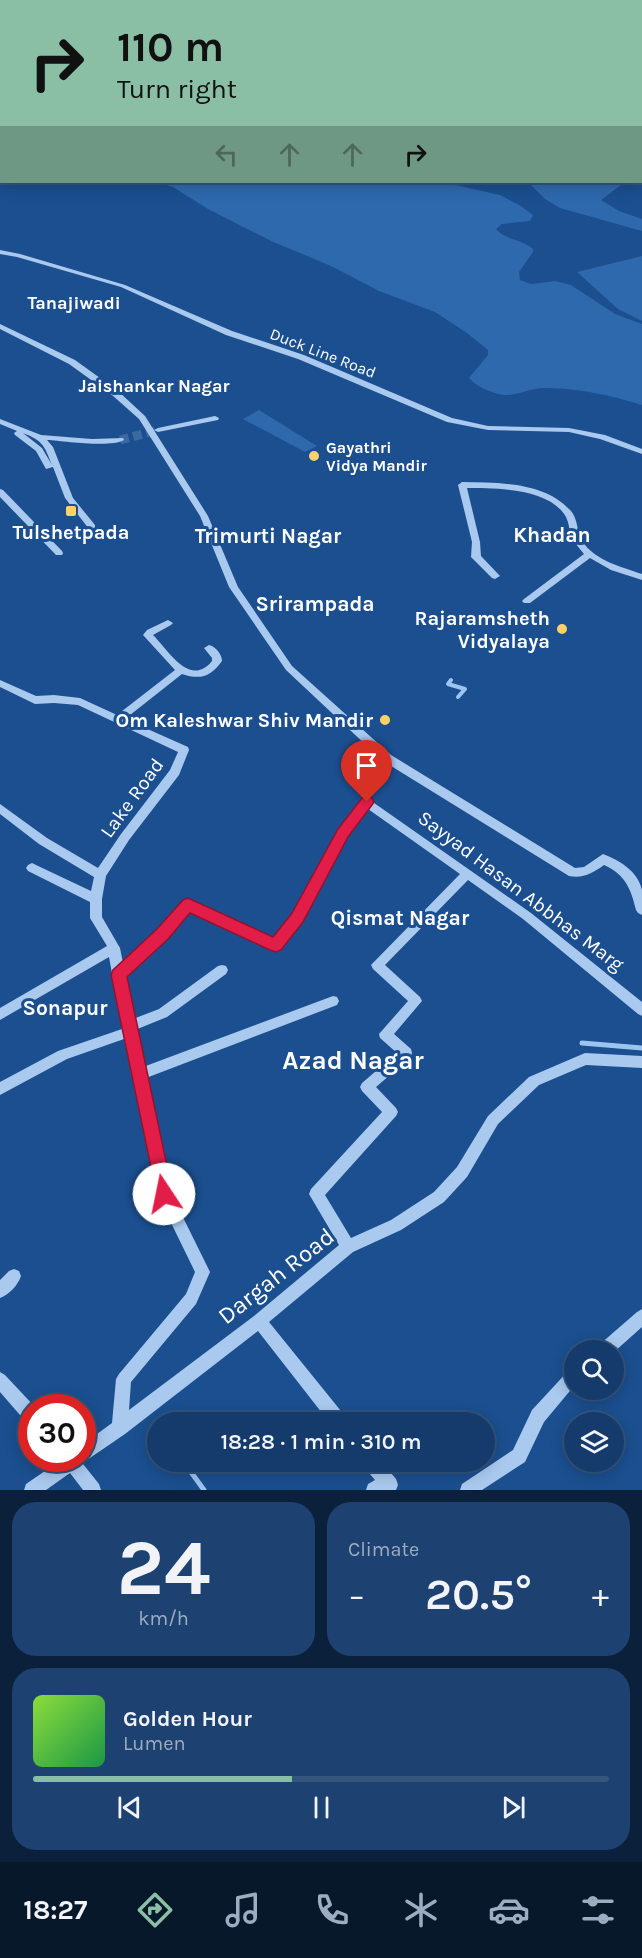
<!DOCTYPE html>
<meta charset="utf-8">
<style>
:root{--surface:#143b6b;--page:#1d4271;--text:#f1f3f6;--muted:#9dadc1;--line:#33557e;--accent:#8abfa5}
body{margin:0;font-family:Karla,sans-serif;background:var(--page);color:var(--text);height:100vh;display:flex;flex-direction:column;font-size:22px;white-space:nowrap}
*{box-sizing:border-box;margin:0}
p{font-size:20px;color:var(--muted)}
.icon{flex:none;width:33px;height:33px;fill:none;stroke:currentColor;stroke-width:2;stroke-linecap:round;stroke-linejoin:round}
.map{position:relative;height:1490px;overflow:hidden}
.sheet{display:flex;flex-direction:column;gap:12px;padding:12px;background:#0b203b;flex:1}
.sheet>*{flex:none}
.hud{position:absolute;left:0px;top:0px;width:642px;height:183px;box-shadow:0 3px 15px #0003,0 0 0 2px var(--line);background:#8abfa5;color:#111;overflow:hidden}
.buttons{position:absolute;left:564px;top:1340px;display:grid;gap:12px}
.buttons a{display:grid;place-items:center;width:60px;height:60px;border-radius:50%;background:var(--surface);box-shadow:0 3px 15px #0003,0 0 0 2px var(--line);font-size:30px}
.speed{position:absolute;left:18px;top:1394px;display:flex;gap:12px;font-size:30px;font-weight:700;text-align:center}
.speed>*{display:grid;place-content:center;width:78px;height:78px;border-radius:50%;background:var(--surface);box-shadow:0 3px 15px #0003,0 0 0 2px var(--line);line-height:1}
.speed .limit{border:9px solid #d22;background:#fff;color:#111}
.pin{position:absolute;display:grid;place-items:center;width:51px;height:51px;color:#fff;margin:-62px -26px;border-radius:50% 50% 50% 0;rotate:-45deg;box-shadow:0 0 6px #0007}
.pin .icon{rotate:45deg}
.me{position:absolute;width:66px;margin:-33px;rotate:349deg;stroke-linejoin:round;filter:drop-shadow(0 0 4px #0008)}
.turn{display:flex;align-items:center;gap:21px;height:126px;padding:0 18px;font-size:27px}
.turn .icon{width:78px;height:78px;stroke-width:2.5}
.turn b{display:block;font-size:42px;line-height:51px}
.lanes{display:flex;align-items:center;height:57px;padding:0 18px;background:#0003;justify-content:center;gap:30px;direction:ltr}
.lanes .off{opacity:.35}
.big{font-size:45px;font-weight:600;line-height:1.1}
.sheet .widget{flex:1;display:flex;flex-direction:column;justify-content:center;gap:9px;min-width:0;padding:0 21px;border-radius:24px;background:var(--page)}
.sheet .dial{align-items:center;gap:0}
.dial b{font-size:78px;line-height:1}
.song{display:flex;align-items:center;gap:18px}
.cover{width:72px;height:72px;border-radius:9px;background:linear-gradient(135deg,hsl(90 70% 55%),hsl(140 70% 35%))}
.played{height:6px;border-radius:3px;background:linear-gradient(90deg,var(--accent) 45%,var(--line) 45%)}
.keys{display:flex;justify-content:space-around;direction:ltr}
.heat{display:flex;justify-content:space-between;align-items:center;font-size:33px;direction:ltr}
.sheet .tiles{flex:1;display:grid;gap:12px;grid-template-columns:1fr 1fr}
.widget:last-child{grid-column:span 2}
.trip{position:absolute;left:147px;top:1412px;width:348px;height:60px;border-radius:30px;background:var(--surface);box-shadow:0 3px 15px #0003,0 0 0 2px var(--line);font-weight:600;line-height:60px;text-align:center}
.tab-bar{display:flex;height:96px;justify-content:space-around;align-items:center;background:#08182b;color:var(--muted)}
.tab-bar .icon{width:42px;height:42px}
.tab-bar .current{color:var(--accent)}
.tab-bar b{font-size:27px;color:var(--text)}
.map>svg:first-child{display:block}
.green{fill:#2e69ad}
.lines{fill:none;stroke-linecap:round;stroke-linejoin:round}
.stream-far1{stroke:#9cc4f0;stroke-width:4}
.stream{stroke:#9cc4f0;stroke-width:5}
.minor-tunnel{stroke:#3d69a0;stroke-width:9;stroke-dasharray:9 4.5;stroke-linecap:butt}
.minor{fill:#a9c9ee;fill-rule:evenodd}
.route{fill:#e11d48;stroke:#92132f;stroke-width:1.5}
.poi-dot{fill:#ffd166;stroke:#1b4f8f;stroke-width:2}
.labels{text-anchor:middle;dominant-baseline:central;stroke-width:6;stroke-linejoin:round;paint-order:stroke}
.far-street-label{font-size:16px;fill:#fff;stroke:#1b4f8f}
.far-poi-label{font-size:16px;font-weight:bold;fill:#fff;stroke:#1b4f8f;text-anchor:start}
.far-neighbourhood-label{font-size:18px;font-weight:bold;fill:#fff;stroke:#1b4f8f}
.poi-label{font-size:20px;font-weight:bold;fill:#fff;stroke:#1b4f8f;text-anchor:end}
.street-label{font-size:20px;fill:#fff;stroke:#1b4f8f}
.neighbourhood-label{font-size:21px;font-weight:bold;fill:#fff;stroke:#1b4f8f}
.near-street-label{font-size:24px;fill:#fff;stroke:#1b4f8f}
.near-neighbourhood-label{font-size:26px;font-weight:bold;fill:#fff;stroke:#1b4f8f}
</style>
<div class="map">
<svg width="642" height="1490" viewBox="0 0 642 1490">
<rect width="100%" height="100%" fill="#1b4f8f"/>
<path class="green" d="M0,0H596L601,1L2,2L1,96Z
M156,182H442L500,195L521,206L533,215L530,221L502,224L496,229C505,240 522,239 533,249V252L519,272L520,280L531,284L555,281L571,285L615,314L642,324V405C610,395 578,388 544,388C530,388 517,396 503,395C491,393 477,387 469,378L488,355V350L467,333L435,312L379,291L331,266L271,241L208,209L173,187Z
M528,182H625L601,200L619,211L642,219V231L560,208L545,199Z
M642,256V321L618,309L577,272Z
M259,410L317,446L305,452L243,419Z"/>
<g class="lines">
<path class="stream-far1" d="M451,680L448,684L465,689L458,697"/>
<path class="stream" d="M582,1043L642,1048
M183,1461L204,1490"/>
<path class="minor-tunnel" d="M120,440L158,430"/>
<path class="minor" d="M0,250L20,254L125,285L232,331L304,355L452,418L488,426L569,428L605,435L642,449V454L600,439L569,432L488,430L447,422L298,359L226,335L121,287L17,257L0,254Z
M0,324L75,360L118,391L145,416L208,516L238,587L292,666L391,755L575,868L584,867L603,854C619,860 638,871 642,890C642,898 642,907 642,915L638,913L636,910C631,889 625,874 604,865C593,873 583,879 569,876L383,761L286,670L229,587L200,516L139,419L112,395L69,364L0,329Z
M215,416L219,418L218,420L158,432L154,430L158,428Z
M0,419L41,435L92,439L123,438L124,440C111,448 64,441 47,440L53,447L73,498L95,525V529H89L65,498L53,467L46,469L36,451L15,435L14,433L17,431L0,424ZM23,433C43,441 44,445 52,465L42,448Z
M462,482C498,483 544,481 571,511C577,518 577,528 580,537C590,559 621,567 642,574V580L611,570L590,558L530,603H524L522,601L524,599L584,554C579,548 574,542 571,535C569,529 569,523 566,517C550,488 495,488 467,488L480,542L481,556L500,576L495,579L492,578L471,557L472,542L458,485Z
M0,489L3,490L62,551L63,553L62,555H56L0,497Z
M168,620L173,623L171,625L153,635C169,651 190,688 212,661V658L204,648L209,645C215,646 222,654 222,661C211,677 200,680 182,674L125,719L188,747L189,750L179,775L129,840L106,876L102,899V917L120,948L123,963L158,930L184,902L188,900L274,939L293,915L339,830L363,799L367,798L531,913L642,1002V1016L638,1014L523,919L468,880L385,965L420,997L422,1001L394,1034L411,1049L412,1053L411,1057L376,1087L396,1108L398,1112L396,1116L325,1195L351,1238L391,1220L434,1192L457,1167L488,1116L529,1077L585,1053L642,1056V1068L586,1065L539,1085L498,1124L467,1177L444,1202L401,1230L353,1252L269,1322L345,1416L347,1422H329L258,1331L125,1434L84,1462L83,1464L99,1484L101,1490H83L70,1473L46,1490H24L26,1484L61,1460L60,1458H82V1445L112,1423L116,1379L119,1374L186,1294L195,1272L157,1194L124,1039L67,1059L0,1095V1082L58,1051L122,1029L109,957L0,1020V1008L107,946L90,918V902L28,871L26,868L28,865L32,863L36,865L91,891L94,877L39,844L0,814V804L47,838L98,868L121,834L170,770L178,752L78,705L54,703L35,704L0,687V680L36,696L54,695L80,698L117,715L175,670L143,635L147,630ZM368,809L460,874L371,965L373,969L408,1001L379,1034L380,1038L397,1053L362,1083L360,1087L362,1091L382,1112L311,1189L309,1194L339,1245L254,1316L129,1410L131,1382L196,1304L210,1272L171,1193L146,1078L337,1005L339,1001L337,997L333,996L143,1067L135,1030L167,1017L226,974L228,970L226,966L222,965L218,966L159,1009L133,1019L125,977L166,938L190,911L272,950L276,951L280,950L301,921L347,836Z
M14,1269L19,1271L21,1276C18,1285 9,1295 0,1298V1280L9,1271Z
M642,1309V1327L614,1352V1350H596L599,1345L637,1312Z
M574,1367V1386L544,1422L525,1462L482,1490H460L462,1484L513,1450L532,1410L569,1370Z
M0,1372L5,1375L35,1407H32V1424L26,1422L0,1392Z
M362,1461H381L396,1479L398,1485L396,1490H366L368,1484L375,1480L364,1467Z"/>
</g>
<path class="route" d="M367,796L372,798L374,802L372,805L348,837L303,922L281,950L276,952L270,950L190,913L168,939L127,977L173,1194L171,1201L164,1203L158,1201L111,975L113,970L157,929L183,900L188,898L273,937L292,913L338,829L362,798Z"/>
<g class="poi-dot">
<circle cx="314" cy="456" r="6"/>
<rect x="65" y="505" width="12" height="12" rx="3"/>
<circle cx="562" cy="629" r="6"/>
<circle cx="385" cy="720" r="6"/>
</g>
<g class="labels">
<g class="far-street-label">
<text transform="translate(323 353) rotate(21)">Duck Line Road</text>
</g>
<g class="far-poi-label">
<text x="326" y="447">Gayathri<tspan x="326" dy="18">Vidya Mandir</tspan></text>
</g>
<g class="far-neighbourhood-label">
<text x="74" y="303">Tanajiwadi</text>
<text x="154" y="386">Jaishankar Nagar</text>
</g>
<g class="poi-label">
<text x="71" y="532" text-anchor="middle">Tulshetpada</text>
<text x="550" y="618">Rajaramsheth<tspan x="550" dy="23">Vidyalaya</tspan></text>
<text x="373" y="720">Om Kaleshwar Shiv Mandir</text>
</g>
<g class="street-label">
<text transform="translate(132 798) rotate(-54)">Lake Road</text>
<text transform="translate(521 891) rotate(37)">Sayyad Hasan Abbhas Marg</text>
</g>
<g class="neighbourhood-label">
<text x="552" y="535">Khadan</text>
<text x="268" y="536">Trimurti Nagar</text>
<text x="315" y="604">Srirampada</text>
<text x="400" y="918">Qismat Nagar</text>
<text x="65" y="1008">Sonapur</text>
</g>
<g class="near-street-label">
<text transform="translate(276 1276) rotate(-38)">Dargah Road</text>
</g>
<g class="near-neighbourhood-label">
<text x="353" y="1060">Azad Nagar</text>
</g>
</g>
</svg>
<div class="buttons">
<a><svg class="icon" aria-label="search" viewBox="0 0 24 24"><circle cx="10" cy="10" r="6"/><path d="M15 15l6 6"/></svg></a>
<a><svg class="icon" aria-label="layers" viewBox="0 0 24 24"><path d="M12 4l9 5-9 5-9-5zM3 14l9 5 9-5"/></svg></a>
</div>
<div class="speed"><div class="limit">30</div></div>
<div class="pin" style="left:367px;top:802px;background:#d93025"><svg class="icon" aria-label="arrive" viewBox="0 0 24 24"><path d="M6 21V4h12l-3 4 3 4H6"/></svg></div>
<svg class="me" style="left:164px;top:1194px" viewBox="-20 -20 40 40"><circle r="19" fill="#fff"/><path d="M0-13L10 11 0 6-10 11z" fill="#e11d48"/></svg>
<div class="trip">18:28 · 1 min · 310 m</div>
<div class="hud">
<div class="turn"><svg class="icon" aria-label="right" viewBox="0 0 24 24"><path d="M7 20v-9h11M14 6l5 5-5 5"/></svg><div><b>110 m</b>Turn right</div></div>
<div class="lanes"><svg class="icon off" aria-label="left" viewBox="0 0 24 24"><path d="M17 20v-9H6M10 6l-5 5 5 5"/></svg><svg class="icon off" aria-label="ahead" viewBox="0 0 24 24"><path d="M12 20V5M6 11l6-6 6 6"/></svg><svg class="icon off" aria-label="ahead" viewBox="0 0 24 24"><path d="M12 20V5M6 11l6-6 6 6"/></svg><svg class="icon" aria-label="right" viewBox="0 0 24 24"><path d="M7 20v-9h11M14 6l5 5-5 5"/></svg></div>
</div>
</div>
<section class="sheet">
<div class="tiles">
<div class="widget dial"><b>24</b><p>km/h</p></div>
<div class="widget"><p>Climate</p>
<div class="heat"><a>−</a><b class="big">20.5°</b><a>+</a></div>
</div>
<div class="widget">
<div class="song"><i class="cover"></i><div><b>Golden Hour</b><p>Lumen</p></div></div>
<div class="played"></div>
<div class="keys"><svg class="icon" aria-label="previous" viewBox="0 0 24 24"><path d="M18 5L8 12l10 7zM5 5v14"/></svg><svg class="icon" aria-label="pause" viewBox="0 0 24 24"><path d="M8 5v14M16 5v14"/></svg><svg class="icon" aria-label="next" viewBox="0 0 24 24"><path d="M6 5l10 7-10 7zM19 5v14"/></svg></div>
</div>
</div>
</section>
<nav class="tab-bar">
<b>18:27</b>
<svg class="icon current" aria-label="directions" viewBox="0 0 24 24"><path d="M12 3l9 9-9 9-9-9zM9 14v-3h6M13 9l2 2-2 2"/></svg>
<svg class="icon" aria-label="music" viewBox="0 0 24 24"><path d="M9 18V5l10-2v13"/><circle cx="6" cy="18" r="3"/><circle cx="16" cy="16" r="3"/></svg>
<svg class="icon" aria-label="phone" viewBox="0 0 24 24"><path d="M5 4h4l2 5-3 2q2 4 5 5l2-3 5 2v4C11 20 4 13 5 4z"/></svg>
<svg class="icon" aria-label="climate" viewBox="0 0 24 24"><path d="M12 3v18M4 7l16 10M4 17L20 7"/></svg>
<svg class="icon" aria-label="car" viewBox="0 0 24 24"><path d="M5 17H2v-5l4-1 3-4h7l3 4 3 1v5h-3M9 17h6M6 11h13"/><circle cx="7" cy="17" r="2"/><circle cx="17" cy="17" r="2"/></svg>
<svg class="icon" aria-label="filters" viewBox="0 0 24 24"><path d="M4 7h16M4 17h16"/><circle cx="9" cy="7" r="2"/><circle cx="15" cy="17" r="2"/></svg>
</nav>
